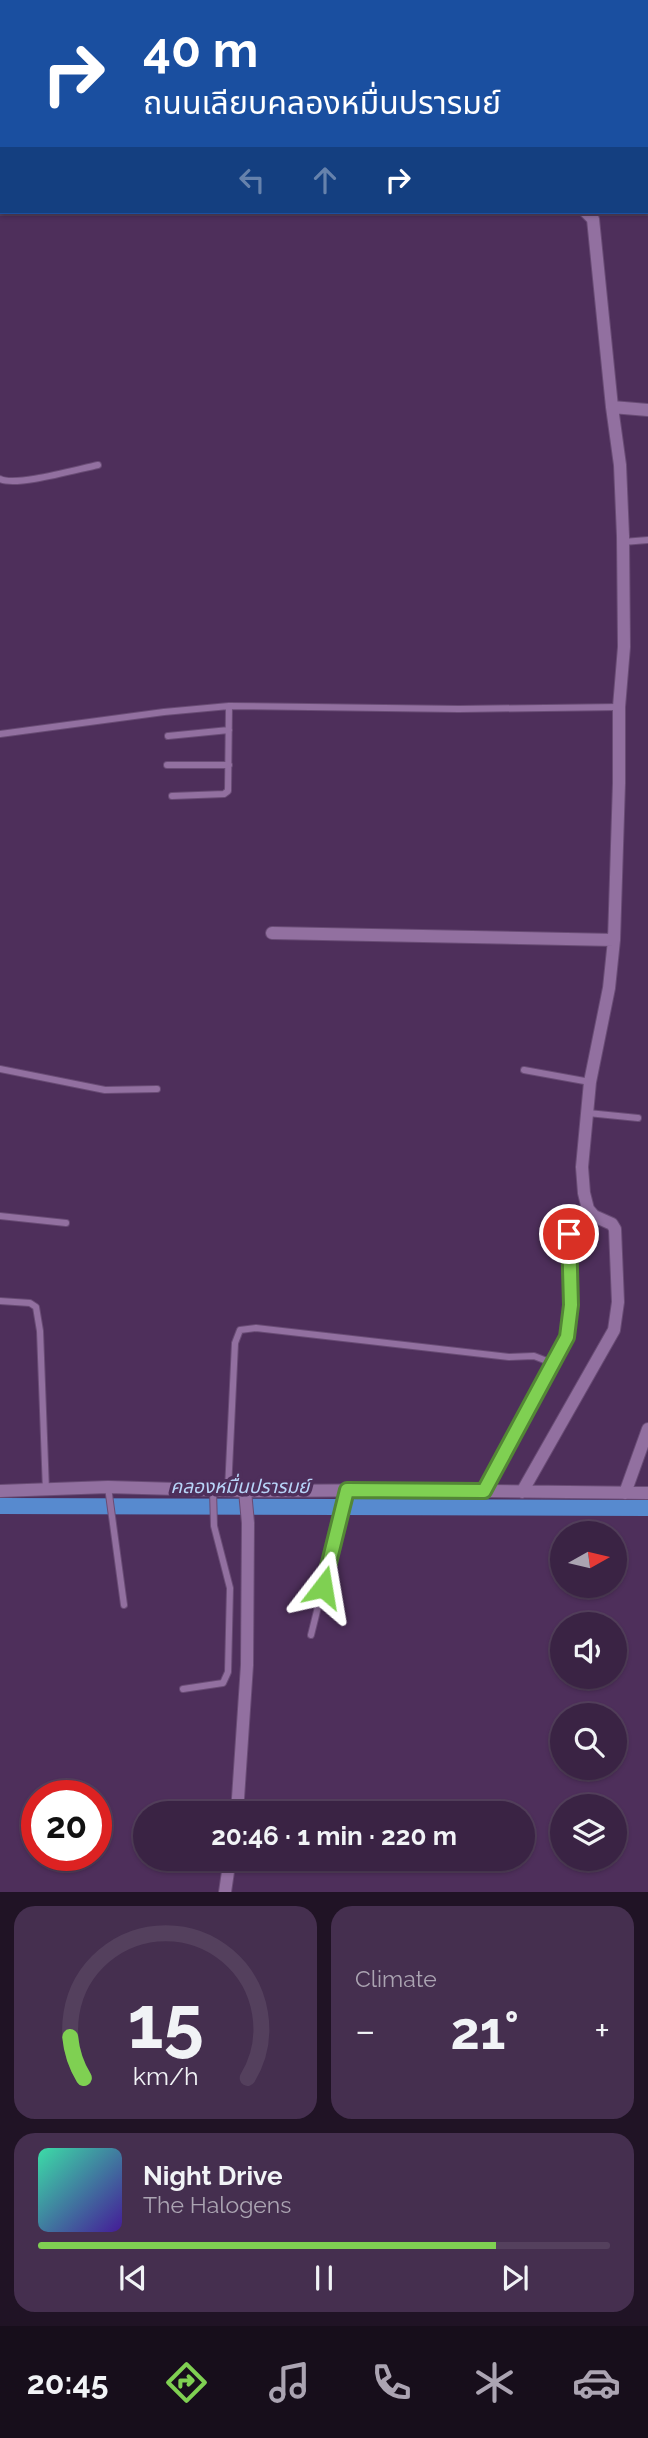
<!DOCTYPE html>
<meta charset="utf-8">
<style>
:root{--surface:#3a2344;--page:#452f4f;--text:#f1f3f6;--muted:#aba4b2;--line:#54405d;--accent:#7fd052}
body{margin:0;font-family:Raleway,"Noto Sans Thai",sans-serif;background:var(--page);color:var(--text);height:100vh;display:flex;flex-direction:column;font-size:26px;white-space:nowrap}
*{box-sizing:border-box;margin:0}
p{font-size:23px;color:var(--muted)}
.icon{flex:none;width:38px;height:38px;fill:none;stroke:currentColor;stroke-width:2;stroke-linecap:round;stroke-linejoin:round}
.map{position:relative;height:1892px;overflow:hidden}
.sheet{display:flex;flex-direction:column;gap:14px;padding:14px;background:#201325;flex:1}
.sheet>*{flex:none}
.hud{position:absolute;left:0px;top:0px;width:649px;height:214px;box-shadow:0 2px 5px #0004,0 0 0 2px var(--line);background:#1a4fa0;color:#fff;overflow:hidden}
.needle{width:46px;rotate:82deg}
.controls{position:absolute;left:550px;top:1521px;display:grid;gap:14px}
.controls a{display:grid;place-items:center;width:77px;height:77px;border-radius:50%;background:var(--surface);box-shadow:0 2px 5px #0004,0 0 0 2px var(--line);font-size:35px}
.speed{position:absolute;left:21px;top:1780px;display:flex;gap:14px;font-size:35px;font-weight:700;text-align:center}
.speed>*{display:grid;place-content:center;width:91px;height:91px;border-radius:50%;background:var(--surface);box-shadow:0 2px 5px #0004,0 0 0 2px var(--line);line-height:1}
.speed .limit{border:10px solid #d22;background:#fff;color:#111}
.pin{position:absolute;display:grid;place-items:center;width:60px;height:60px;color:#fff;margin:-30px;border:4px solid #fff;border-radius:50%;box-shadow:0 2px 7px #0007}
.me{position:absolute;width:77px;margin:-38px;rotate:14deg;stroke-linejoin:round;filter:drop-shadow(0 0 5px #0008)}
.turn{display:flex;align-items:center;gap:24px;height:147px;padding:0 28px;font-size:32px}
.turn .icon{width:91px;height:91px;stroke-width:2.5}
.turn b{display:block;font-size:49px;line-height:60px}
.lanes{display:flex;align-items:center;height:66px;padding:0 28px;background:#0003;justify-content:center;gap:35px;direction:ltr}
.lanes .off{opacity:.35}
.big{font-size:52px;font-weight:700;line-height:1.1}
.sheet .card{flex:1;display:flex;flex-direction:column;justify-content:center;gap:10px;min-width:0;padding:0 24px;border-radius:21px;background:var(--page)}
.sheet .dial{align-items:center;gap:0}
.dial svg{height:182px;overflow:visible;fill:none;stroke:var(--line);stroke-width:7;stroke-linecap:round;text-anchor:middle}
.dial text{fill:var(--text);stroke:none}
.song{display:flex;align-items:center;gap:21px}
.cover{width:84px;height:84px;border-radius:10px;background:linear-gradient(135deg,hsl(160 70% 55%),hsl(260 70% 35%))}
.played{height:7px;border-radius:4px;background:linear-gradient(90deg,var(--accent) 80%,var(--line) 80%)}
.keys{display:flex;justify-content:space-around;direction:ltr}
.heat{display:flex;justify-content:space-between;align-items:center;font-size:38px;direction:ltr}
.sheet .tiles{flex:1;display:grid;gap:14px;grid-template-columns:1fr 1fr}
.card:last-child{grid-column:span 2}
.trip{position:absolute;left:133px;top:1801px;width:402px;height:70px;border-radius:35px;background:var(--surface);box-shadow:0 2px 5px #0004,0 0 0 2px var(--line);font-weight:700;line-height:70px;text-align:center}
.menu{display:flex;height:112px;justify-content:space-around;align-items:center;background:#170e1b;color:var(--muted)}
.menu .icon{width:49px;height:49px}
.menu .on{color:var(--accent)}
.menu b{font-size:32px;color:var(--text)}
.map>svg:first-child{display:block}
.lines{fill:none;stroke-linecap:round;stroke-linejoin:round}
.canal{stroke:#578acf;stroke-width:16}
.lane-casing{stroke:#694c75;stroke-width:8}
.street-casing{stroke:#694c75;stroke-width:14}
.lane{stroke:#9270a0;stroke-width:6}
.street{stroke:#9270a0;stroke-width:12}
.route-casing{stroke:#538735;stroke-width:18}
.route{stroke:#7fd052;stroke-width:12}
.labels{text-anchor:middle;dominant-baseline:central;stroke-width:7;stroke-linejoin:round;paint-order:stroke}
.water-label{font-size:19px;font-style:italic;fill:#b8d4f8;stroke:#4e2f5b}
</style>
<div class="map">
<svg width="648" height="1892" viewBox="0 0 648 1892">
<rect width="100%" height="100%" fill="#4e2f5b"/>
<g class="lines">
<path class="canal" d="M0,1506L648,1508"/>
<defs>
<path id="lane" d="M0,479C16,487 78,469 98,465
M623,542L648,540
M0,734L164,712L229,706L459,709L619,707
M168,736L229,730
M167,765H229
M172,796L224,794L228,791L229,706
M0,1069L105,1090L157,1089
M524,1070L590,1082
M588,1113L638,1118
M0,1216L66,1223
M0,1301L30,1303L36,1307L40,1331L46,1491
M552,1363L567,1337L571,1305L569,1211
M108,1487L124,1605
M228,1490L235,1343L240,1330L256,1328L509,1357L534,1356L552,1363L485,1490
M311,1635L347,1490
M183,1689L223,1683L228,1672L230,1588L214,1526L213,1490"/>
<path id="street" d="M459,0V2
M622,2V0
M648,187V188
M612,407L648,410
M272,933L614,940
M0,1491L108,1487L245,1491L414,1490L648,1493
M522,1492L614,1330L618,1302L615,1229L612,1224L594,1216L588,1209L584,1193L582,1167L590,1082L609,988L614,940L619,783V707L624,647L623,536L620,465L612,407L593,219L586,212
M625,1493L648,1429
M237,1813L247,1665L248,1523L245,1491
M225,1892L230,1858"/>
</defs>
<use href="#lane" class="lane-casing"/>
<use href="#street" class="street-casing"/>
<use href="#lane" class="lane"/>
<use href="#street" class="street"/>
</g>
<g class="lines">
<defs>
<path id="route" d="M323,1587L347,1490L484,1491L567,1337L571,1305L569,1234"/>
</defs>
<use href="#route" class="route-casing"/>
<use href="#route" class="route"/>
</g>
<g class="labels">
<g class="water-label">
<text x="240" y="1486">คลองหมื่นปรารมย์</text>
</g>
</g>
</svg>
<div class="controls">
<a><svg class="needle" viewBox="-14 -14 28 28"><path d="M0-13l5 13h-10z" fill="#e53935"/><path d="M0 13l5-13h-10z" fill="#aba4b2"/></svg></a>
<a><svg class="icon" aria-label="sound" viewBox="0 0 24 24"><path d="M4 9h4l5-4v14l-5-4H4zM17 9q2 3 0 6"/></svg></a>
<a><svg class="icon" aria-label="search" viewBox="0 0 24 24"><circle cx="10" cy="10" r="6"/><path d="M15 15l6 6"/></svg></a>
<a><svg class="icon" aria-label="layers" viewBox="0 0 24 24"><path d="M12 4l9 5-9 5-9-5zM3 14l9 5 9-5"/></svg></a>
</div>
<div class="speed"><div class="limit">20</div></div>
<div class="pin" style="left:569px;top:1234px;background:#d93025"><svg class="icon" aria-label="arrive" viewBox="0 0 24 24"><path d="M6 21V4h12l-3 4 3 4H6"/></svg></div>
<svg class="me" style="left:323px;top:1587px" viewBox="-20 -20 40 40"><path d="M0-17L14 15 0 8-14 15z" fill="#7fd052" stroke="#fff" stroke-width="4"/></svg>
<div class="trip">20:46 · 1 min · 220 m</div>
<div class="hud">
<div class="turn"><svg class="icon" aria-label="right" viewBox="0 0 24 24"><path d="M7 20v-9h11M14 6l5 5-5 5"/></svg><div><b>40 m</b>ถนนเลียบคลองหมื่นปรารมย์</div></div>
<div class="lanes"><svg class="icon off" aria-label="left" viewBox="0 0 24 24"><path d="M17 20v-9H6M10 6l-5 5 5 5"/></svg><svg class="icon off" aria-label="ahead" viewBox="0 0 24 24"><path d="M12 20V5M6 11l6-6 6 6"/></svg><svg class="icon" aria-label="right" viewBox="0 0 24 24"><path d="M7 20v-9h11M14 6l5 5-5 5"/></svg></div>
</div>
</div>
<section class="sheet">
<div class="tiles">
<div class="card dial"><svg viewBox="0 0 100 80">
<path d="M14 69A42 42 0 1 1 86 69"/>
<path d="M14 69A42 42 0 0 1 8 51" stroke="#7fd052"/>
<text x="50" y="56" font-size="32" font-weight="700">15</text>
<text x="50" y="72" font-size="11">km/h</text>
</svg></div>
<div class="card"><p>Climate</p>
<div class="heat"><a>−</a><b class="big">21°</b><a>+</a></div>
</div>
<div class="card">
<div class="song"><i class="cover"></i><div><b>Night Drive</b><p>The Halogens</p></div></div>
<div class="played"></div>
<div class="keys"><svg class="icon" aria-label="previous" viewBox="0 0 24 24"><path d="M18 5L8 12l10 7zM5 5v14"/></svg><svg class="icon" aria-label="pause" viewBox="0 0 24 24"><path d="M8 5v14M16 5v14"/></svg><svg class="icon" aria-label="next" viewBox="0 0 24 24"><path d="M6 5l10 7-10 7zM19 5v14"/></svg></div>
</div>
</div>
</section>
<nav class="menu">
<b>20:45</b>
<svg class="icon on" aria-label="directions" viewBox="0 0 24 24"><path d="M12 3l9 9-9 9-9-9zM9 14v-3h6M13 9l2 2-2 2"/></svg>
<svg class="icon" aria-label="music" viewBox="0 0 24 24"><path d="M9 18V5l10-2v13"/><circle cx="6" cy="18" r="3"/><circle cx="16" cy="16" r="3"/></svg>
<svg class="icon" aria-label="phone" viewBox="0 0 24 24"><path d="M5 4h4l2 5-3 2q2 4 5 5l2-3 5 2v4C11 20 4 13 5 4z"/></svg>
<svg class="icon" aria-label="climate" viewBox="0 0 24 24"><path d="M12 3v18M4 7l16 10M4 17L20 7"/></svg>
<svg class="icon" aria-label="car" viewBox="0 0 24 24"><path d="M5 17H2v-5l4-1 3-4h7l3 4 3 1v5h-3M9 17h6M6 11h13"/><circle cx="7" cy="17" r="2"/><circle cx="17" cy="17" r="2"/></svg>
</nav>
